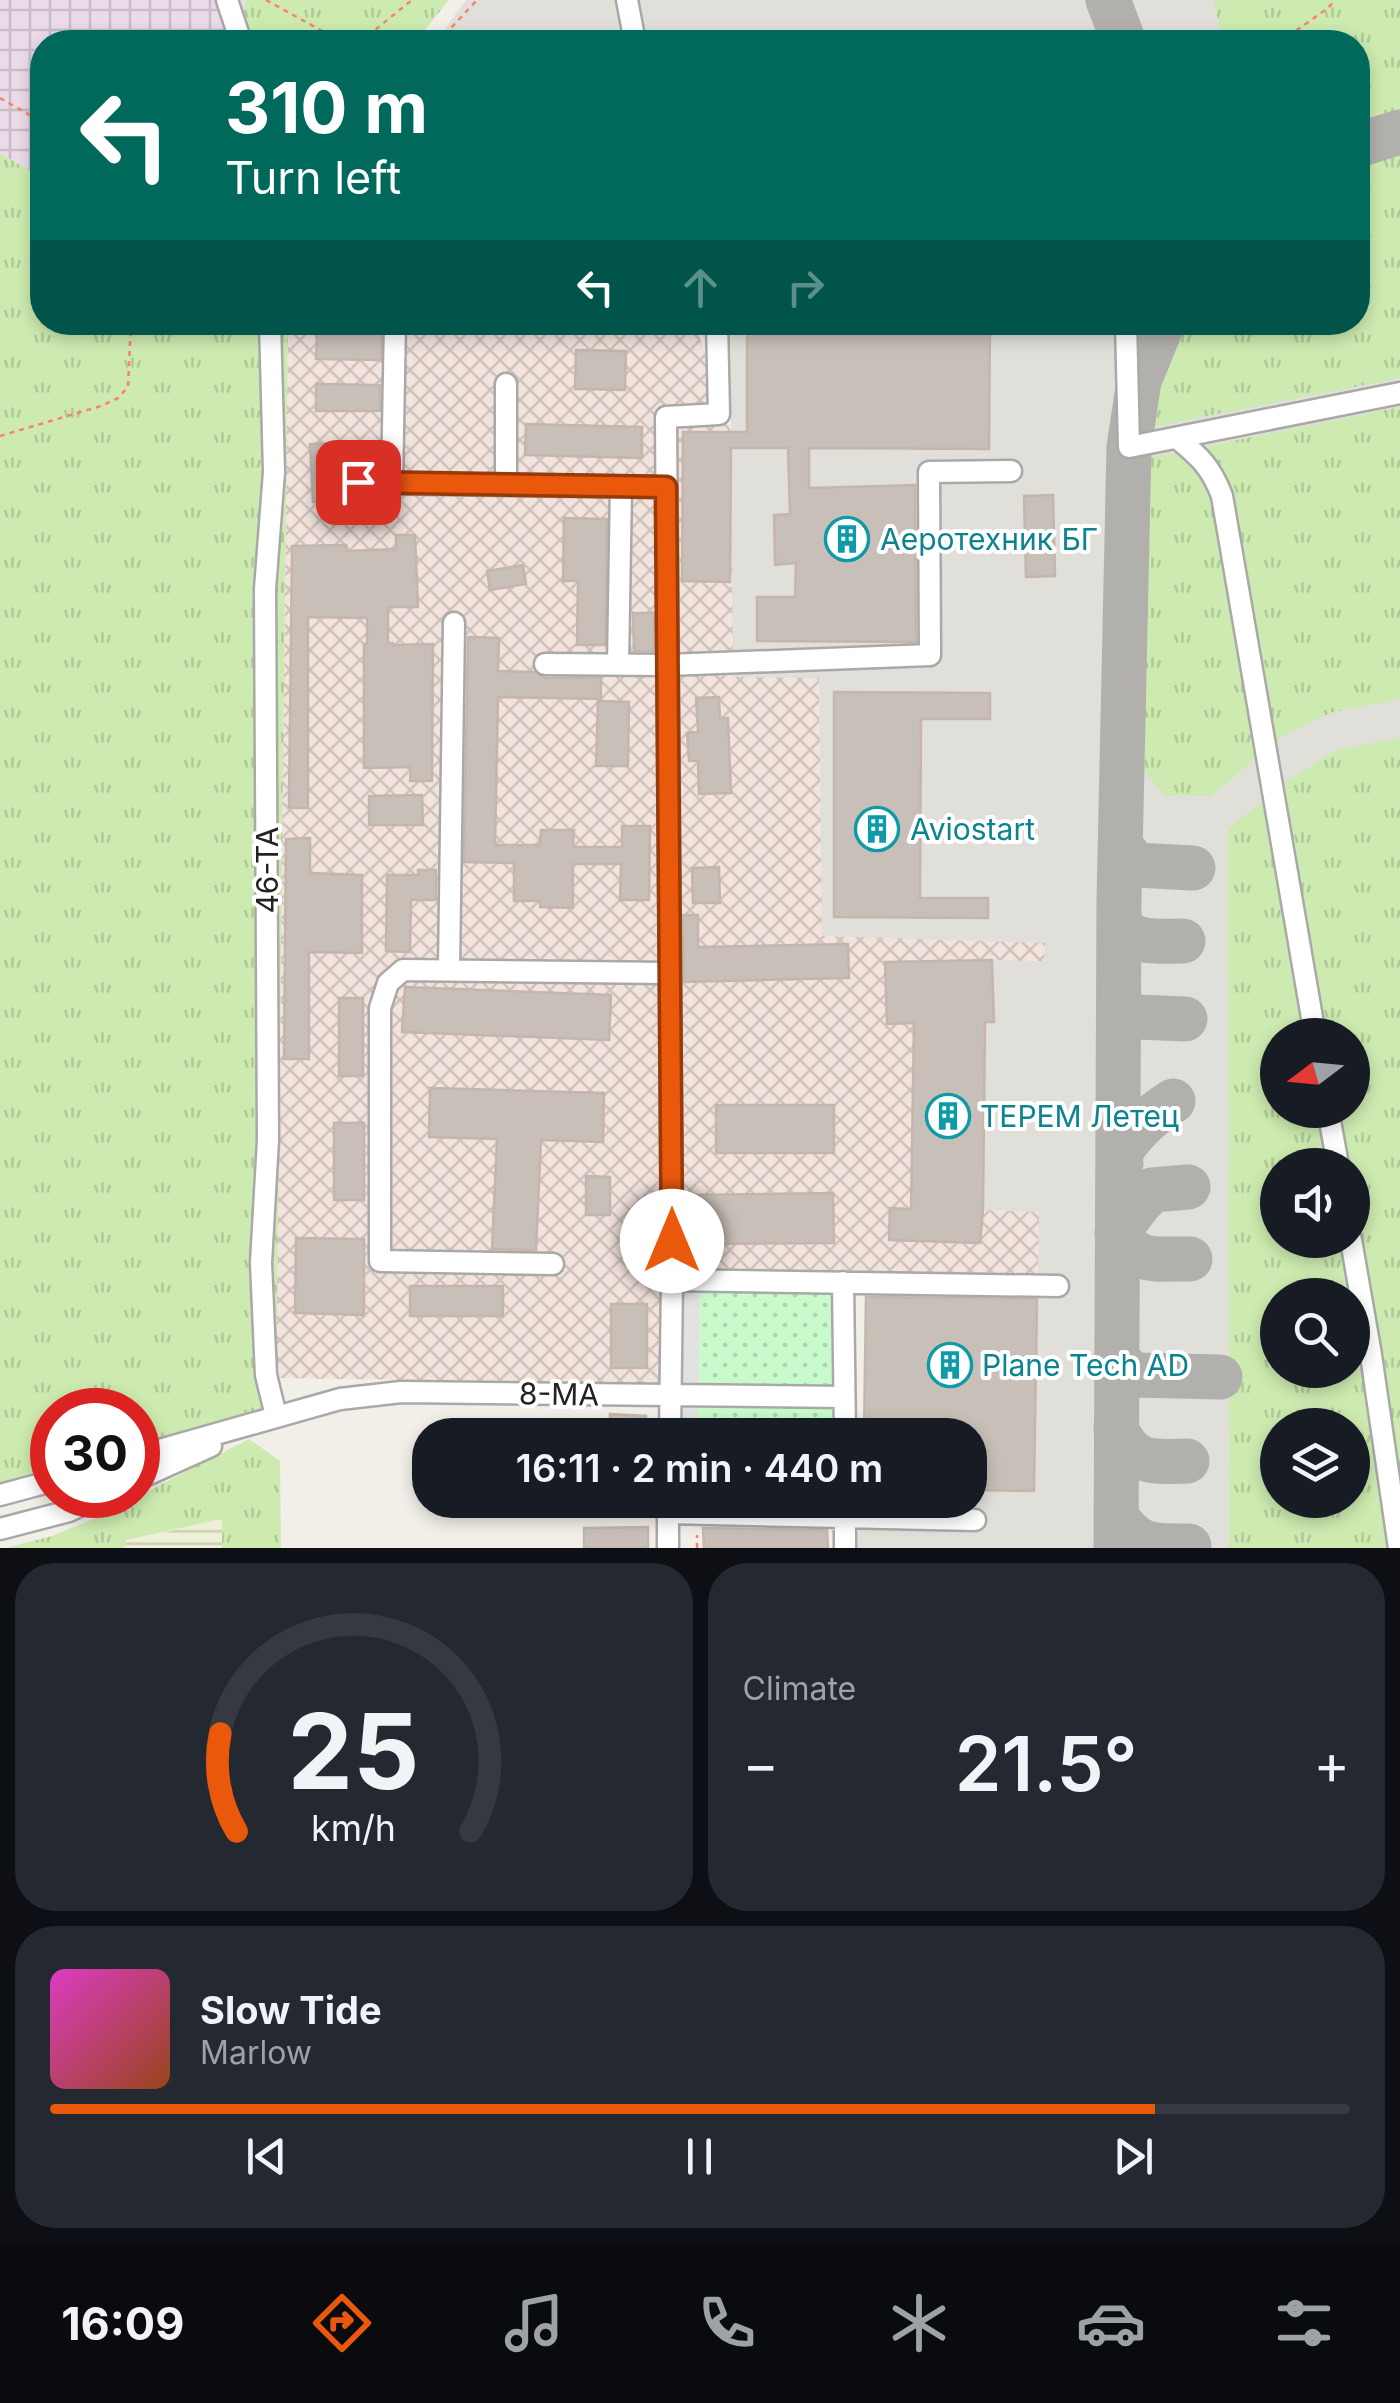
<!DOCTYPE html>
<meta charset="utf-8">
<style>
:root{--surface:#171b24;--page:#242831;--text:#f1f3f6;--muted:#9ea1a6;--line:#363941;--accent:#ea580c}
body{margin:0;font-family:Inter,sans-serif;background:var(--page);color:var(--text);height:100vh;display:flex;flex-direction:column;font-size:38px;white-space:nowrap}
*{box-sizing:border-box;margin:0}
p{font-size:32px;color:var(--muted)}
.icon{flex:none;width:55px;height:55px;fill:none;stroke:currentColor;stroke-width:2;stroke-linecap:round;stroke-linejoin:round}
.map{position:relative;height:1548px;overflow:hidden}
.side{display:flex;flex-direction:column;gap:15px;padding:15px;background:#0d0f14;flex:1}
.side>*{flex:none}
.hud{position:absolute;left:30px;top:30px;width:1340px;height:305px;border-radius:40px;box-shadow:0 5px 15px #0003;background:#00695c;color:#fff;overflow:hidden}
.needle{width:65px;rotate:254deg}
.controls{position:absolute;left:1260px;top:1018px;display:grid;gap:20px}
.controls a{display:grid;place-items:center;width:110px;height:110px;border-radius:50%;background:var(--surface);box-shadow:0 5px 15px #0003;font-size:50px}
.speed{position:absolute;left:30px;top:1388px;display:flex;gap:20px;font-size:50px;font-weight:700;text-align:center}
.speed>*{display:grid;place-content:center;width:130px;height:130px;border-radius:50%;background:var(--surface);box-shadow:0 5px 15px #0003;line-height:1}
.speed .limit{border:15px solid #d22;background:#fff;color:#111}
.pin{position:absolute;display:grid;place-items:center;width:85px;height:85px;color:#fff;margin:-42px;border-radius:20px;box-shadow:0 5px 15px #0006}
.me{position:absolute;width:110px;margin:-55px;rotate:0deg;stroke-linejoin:round;filter:drop-shadow(0 0 8px #0008)}
.turn{display:flex;align-items:center;gap:35px;height:210px;padding:0 30px;font-size:45px}
.turn .icon{width:130px;height:130px;stroke-width:2.5}
.turn b{display:block;font-size:70px;line-height:85px}
.lanes{display:flex;align-items:center;height:95px;padding:0 30px;background:#0003;justify-content:center;gap:50px;direction:ltr}
.lanes .off{opacity:.35}
.big{font-size:75px;font-weight:600;line-height:1.1}
.side .tile{flex:1;display:flex;flex-direction:column;justify-content:center;gap:15px;min-width:0;padding:0 35px;border-radius:40px;background:var(--page)}
.side .dial{align-items:center;gap:0}
.dial svg{height:260px;overflow:visible;fill:none;stroke:var(--line);stroke-width:7;stroke-linecap:round;text-anchor:middle}
.dial text{fill:var(--text);stroke:none}
.song{display:flex;align-items:center;gap:30px}
.cover{width:120px;height:120px;border-radius:15px;background:linear-gradient(135deg,hsl(310 70% 55%),hsl(20 70% 35%))}
.played{height:10px;border-radius:5px;background:linear-gradient(90deg,var(--accent) 85%,var(--line) 85%)}
.keys{display:flex;justify-content:space-around;direction:ltr}
.heat{display:flex;justify-content:space-between;align-items:center;font-size:55px;direction:ltr}
.side .tiles{flex:1;display:grid;gap:15px;grid-template-columns:1fr 1fr}
.tile:last-child{grid-column:span 2}
.trip{position:absolute;left:412px;top:1418px;width:575px;height:100px;border-radius:40px;background:var(--surface);box-shadow:0 5px 15px #0003;font-weight:600;line-height:100px;text-align:center}
.dock{display:flex;height:160px;justify-content:space-around;align-items:center;background:#090b0e;color:var(--muted)}
.dock .icon{width:70px;height:70px}
.dock .on{color:var(--accent)}
.dock b{font-size:45px;color:var(--text)}
.map>svg:first-child{display:block}
.industrial{fill:url(#industrial-grid)}
.military{fill:url(#military-cross-hatch)}
.airport{fill:#e1dfda;fill-rule:evenodd}
.farmland{fill:url(#farmland-rules)}
.grass{fill:url(#grass-tufts);fill-rule:evenodd}
.park{fill:url(#park-dots)}
.parking{fill:#e2e2e2}
.lines{fill:none;stroke-linecap:round;stroke-linejoin:round}
.taxiway{stroke:#b1b0ac;stroke-width:45}
.building{fill:#c7bfb8;stroke:#c4b6ab;stroke-width:2.5}
.minor-casing{stroke:#a9a9a9;stroke-width:25}
.path{stroke:#fa8072;stroke-width:2.5;stroke-dasharray:5 5;stroke-linecap:butt}
.minor{stroke:#fff;stroke-width:20}
.route-casing{stroke:#983908;stroke-width:25}
.route{stroke:#ea580c;stroke-width:18}
.labels{text-anchor:middle;dominant-baseline:central;stroke-width:8;stroke-linejoin:round;paint-order:stroke}
.culture-label{font-size:30px;fill:#0d838f;stroke:#fff;text-anchor:start}
.street-label{font-size:30px;fill:#222;stroke:#fff}
</style>
<div class="map">
<svg width="1400" height="1548" viewBox="0 0 1400 1548">
<defs>
<pattern id="industrial-grid" width="8" height="8" patternUnits="userSpaceOnUse" patternTransform="scale(2.5)"><rect width="8" height="8" fill="#ebdbe8"/><path d="M0 4h8M4 0v8" fill="none" stroke="#c9bcc7"/></pattern>
<pattern id="military-cross-hatch" width="8" height="8" patternUnits="userSpaceOnUse" patternTransform="scale(2.5)"><rect width="8" height="8" fill="#f3e3dd"/><path d="M0 0l8 8M0 8l8-8" fill="none" stroke="#d0c2bd"/></pattern>
<pattern id="farmland-rules" width="6" height="5" patternUnits="userSpaceOnUse" patternTransform="scale(2.5)"><rect width="6" height="5" fill="#eef0d5"/><path d="M0 2.5h6" fill="none" stroke="#ccceb7"/></pattern>
<pattern id="grass-tufts" width="24" height="20" patternUnits="userSpaceOnUse" patternTransform="scale(2.5)"><rect width="24" height="20" fill="#cdebb0"/><path d="M3 7l-1-3M5 7V3M7 7l1-3M15 17l-1-3M17 17v-4M19 17l1-3" fill="none" stroke="#b0c997"/></pattern>
<pattern id="park-dots" width="8" height="8" patternUnits="userSpaceOnUse" patternTransform="scale(2.5)"><rect width="8" height="8" fill="#c8facc"/><path d="M2 2h.1M6 6h.1" fill="none" stroke="#acd6af" stroke-width="1.8" stroke-linecap="round"/></pattern>
</defs>
<rect width="100%" height="100%" fill="#f2efe9"/>
<path class="industrial" d="M0,0H247L228,42H42V178L0,153Z"/>
<path class="military" d="M288,323H695L731,432L734,677H819L823,935L1053,941L1058,1275L665,1270L664,1384L276,1378Z"/>
<path class="airport" d="M466,0H1400V1548H857L862,1500H970V1490H1034L1039,1212L983,1210L985,1022L994,1021L992,960L1044,961L1045,943L822,936L819,678L733,677L730,323L1358,322V42H435ZM1278,1035H1352V1110H1278ZM1278,1165H1352V1240H1278ZM1278,1295H1352V1370H1278ZM1278,1425H1352V1500H1278Z"/>
<path class="farmland" d="M223,1519L222,1548H124L126,1541Z"/>
<path class="grass" d="M247,0H449L415,42H228Z
M1214,0H1400V110L1370,116L1358,122V42H1222Z
M0,153L42,178V322L288,323L276,1405L138,1444V1410H52V1467L0,1482Z
M1400,154V378L1151,427L1154,402L1184,323L1358,322V167Z
M1400,407V699L1333,712L1284,735L1211,796H1164L1144,771L1149,458Z
M1400,738V1548H1229L1228,829L1289,779L1338,749ZM1278,1035H1352V1110H1278ZM1278,1165H1352V1240H1278ZM1278,1295H1352V1370H1278ZM1278,1425H1352V1500H1278Z
M249,1439L280,1461L281,1548H222V1519L126,1540L124,1548H6L52,1536L96,1518Z"/>
<path class="park" d="M700,1291H831L832,1385L699,1383Z
M698,1405L832,1406V1435H698Z"/>
<path class="parking" d="M672,1290L700,1291L698,1435H670Z"/>
<g class="lines">
<path class="taxiway" d="M1108,0L1124,42
M1358,145L1400,132
M1121,847L1136,865L1193,868
M1119,925C1136,945 1159,941 1183,941
M1119,1005L1131,1015L1138,1017L1185,1019
M1121,1163L1118,1156C1132,1132 1150,1116 1173,1101
M1188,1187L1152,1190L1139,1204L1117,1233C1139,1266 1154,1258 1190,1259
M1116,1359L1134,1375L1220,1377
M1116,1429C1133,1465 1151,1462 1187,1461
M1116,1516C1138,1548 1151,1546 1189,1546
M1116,1548L1119,901L1129,447L1139,381L1163,322"/>
</g>
<path class="building" d="M747,322H990L989,449L809,448V488L915,485L916,642L757,641V597H795L796,563L775,565L774,515L790,514L788,448H731L730,582L682,581L683,432H747Z
M317,332L381,333V360L316,359Z
M576,350L626,351L625,390L575,389Z
M316,384L380,385V411H316Z
M526,424L642,427V458L525,455Z
M331,443L334,501L313,502L310,444Z
M1053,495L1055,576L1026,577L1024,496Z
M564,518L607,519L605,645H577L578,581H563Z
M396,535H415L418,607H388V643H393V645L433,644L432,781H410L411,767L364,768V644H367V618L308,617V808H289L292,546L346,545V551L396,549Z
M523,565L526,584L490,590L487,571Z
M633,613H654V651H634Z
M468,637L499,638L498,671L534,672L545,678H601V699L498,697L495,845H540L541,830H574L573,847H622V826H650L649,900H620L621,864H573V908L540,907V901H514V863L464,862Z
M834,692L990,693V719H921L920,898H988V918L834,917Z
M719,697L720,718H728L731,793L699,794L698,761H689L687,733L698,732L696,698Z
M598,701L629,702L628,766H596Z
M422,795L423,825H369V796Z
M310,838V873L362,875V953L309,952V1059H284L286,839Z
M719,867L720,903H693L692,868Z
M418,870H436V900H411L410,952L386,951L387,875H418Z
M683,915H698V947L848,944L849,978L684,982Z
M992,960L994,1022H985L983,1210L980,1243L889,1240L890,1208L911,1209L914,1023L887,1024L885,962Z
M405,987L611,995L609,1040L402,1032Z
M339,998H363V1076H339Z
M430,1088L604,1093L603,1142L541,1140L536,1250L492,1249L497,1139L429,1137Z
M716,1105H834V1153H716Z
M334,1123H364V1200H334Z
M586,1176L610,1177V1215H586Z
M833,1193L834,1243L688,1244V1195Z
M296,1238L364,1239V1315L295,1313Z
M410,1286H503V1316H410Z
M866,1297L1037,1299L1034,1491L970,1490V1435H864Z
M611,1304H647V1368H611Z
M610,1414L646,1416V1435H609Z
M648,1527V1548H584V1528Z
M703,1528L827,1530L828,1548H704Z"/>
<g class="lines">
<defs>
<path id="minor" d="M227,0L241,42
M627,0L635,42
M270,322L274,472L265,589L268,1140L261,1263L266,1375L276,1416
M1126,322L1129,447L1400,393
M1177,438C1200,457 1211,467 1222,496L1315,1035
M358,483L666,487
M392,483L395,322
M506,485V384
M545,664L667,665L930,655L929,472L1011,471
M618,664L621,487
M449,968L454,623
M1328,1110L1338,1165
M1351,1240L1371,1355L1399,1548
M553,1264L380,1261V1008L388,983L403,970L669,973
M672,1280L1058,1286
M843,1282L845,1435
M670,1435L672,1280L666,417L719,414L717,322
M138,1456L340,1399L401,1392L844,1397
M138,1479L211,1446
M0,1495L52,1481
M668,1513L975,1520
M0,1529L69,1511L103,1495
M668,1548V1500
M845,1548V1500"/>
</defs>
<use href="#minor" class="minor-casing"/>
<path class="path" d="M266,0L342,42
M360,42L412,0
M438,42L477,0
M1280,42L1328,8L1335,0
M0,98L42,122
M0,436L101,406L118,398L128,387L131,322
M697,1548V1535"/>
<use href="#minor" class="minor"/>
</g>
<g class="lines">
<defs>
<path id="route" d="M358,482L666,487L672,1241"/>
</defs>
<use href="#route" class="route-casing"/>
<use href="#route" class="route"/>
</g>
<defs>
<symbol id="building-ring" viewBox="-11 -11 22 22"><circle r="9.5" fill="#fff" stroke="#0f9aa8" stroke-width="1.5"/><path d="M-4-6H4V6H1V3H-1V6H-4ZM-2.5-4.3h1.7v1.8h-1.7ZM.8-4.3h1.7v1.8H.8ZM-2.5-1h1.7V.8h-1.7ZM.8-1h1.7V.8H.8Z" fill="#0f9aa8"/></symbol>
</defs>
<g fill-rule="evenodd">
<use href="#building-ring" x="822" y="514" width="50" height="50"/>
<use href="#building-ring" x="852" y="804" width="50" height="50"/>
<use href="#building-ring" x="923" y="1091" width="50" height="50"/>
<use href="#building-ring" x="925" y="1340" width="50" height="50"/>
</g>
<g class="labels">
<g class="culture-label">
<text x="880" y="539">Аеротехник БГ</text>
<text x="910" y="829">Aviostart</text>
<text x="980" y="1116">ТЕРЕМ Летец</text>
<text x="982" y="1365">Plane Tech AD</text>
</g>
<g class="street-label">
<text transform="translate(267 870) rotate(-90)">46-ТА</text>
<text transform="translate(559 1394) rotate(1)">8-МА</text>
</g>
</g>
</svg>
<div class="controls">
<a><svg class="needle" viewBox="-14 -14 28 28"><path d="M0-13l5 13h-10z" fill="#e53935"/><path d="M0 13l5-13h-10z" fill="#9ea1a6"/></svg></a>
<a><svg class="icon" aria-label="sound" viewBox="0 0 24 24"><path d="M4 9h4l5-4v14l-5-4H4zM17 9q2 3 0 6"/></svg></a>
<a><svg class="icon" aria-label="search" viewBox="0 0 24 24"><circle cx="10" cy="10" r="6"/><path d="M15 15l6 6"/></svg></a>
<a><svg class="icon" aria-label="layers" viewBox="0 0 24 24"><path d="M12 4l9 5-9 5-9-5zM3 14l9 5 9-5"/></svg></a>
</div>
<div class="speed"><div class="limit">30</div></div>
<div class="pin" style="left:358px;top:482px;background:#d93025"><svg class="icon" aria-label="arrive" viewBox="0 0 24 24"><path d="M6 21V4h12l-3 4 3 4H6"/></svg></div>
<svg class="me" style="left:672px;top:1241px" viewBox="-20 -20 40 40"><circle r="19" fill="#fff"/><path d="M0-13L10 11 0 6-10 11z" fill="#ea580c"/></svg>
<div class="trip">16:11 · 2 min · 440 m</div>
<div class="hud">
<div class="turn"><svg class="icon" aria-label="left" viewBox="0 0 24 24"><path d="M17 20v-9H6M10 6l-5 5 5 5"/></svg><div><b>310 m</b>Turn left</div></div>
<div class="lanes"><svg class="icon" aria-label="left" viewBox="0 0 24 24"><path d="M17 20v-9H6M10 6l-5 5 5 5"/></svg><svg class="icon off" aria-label="ahead" viewBox="0 0 24 24"><path d="M12 20V5M6 11l6-6 6 6"/></svg><svg class="icon off" aria-label="right" viewBox="0 0 24 24"><path d="M7 20v-9h11M14 6l5 5-5 5"/></svg></div>
</div>
</div>
<section class="side">
<div class="tiles">
<div class="tile dial"><svg viewBox="0 0 100 80">
<path d="M14 69A42 42 0 1 1 86 69"/>
<path d="M14 69A42 42 0 0 1 9 39" stroke="#ea580c"/>
<text x="50" y="56" font-size="32" font-weight="700">25</text>
<text x="50" y="72" font-size="11">km/h</text>
</svg></div>
<div class="tile"><p>Climate</p>
<div class="heat"><a>−</a><b class="big">21.5°</b><a>+</a></div>
</div>
<div class="tile">
<div class="song"><i class="cover"></i><div><b>Slow Tide</b><p>Marlow</p></div></div>
<div class="played"></div>
<div class="keys"><svg class="icon" aria-label="previous" viewBox="0 0 24 24"><path d="M18 5L8 12l10 7zM5 5v14"/></svg><svg class="icon" aria-label="pause" viewBox="0 0 24 24"><path d="M8 5v14M16 5v14"/></svg><svg class="icon" aria-label="next" viewBox="0 0 24 24"><path d="M6 5l10 7-10 7zM19 5v14"/></svg></div>
</div>
</div>
</section>
<nav class="dock">
<b>16:09</b>
<svg class="icon on" aria-label="directions" viewBox="0 0 24 24"><path d="M12 3l9 9-9 9-9-9zM9 14v-3h6M13 9l2 2-2 2"/></svg>
<svg class="icon" aria-label="music" viewBox="0 0 24 24"><path d="M9 18V5l10-2v13"/><circle cx="6" cy="18" r="3"/><circle cx="16" cy="16" r="3"/></svg>
<svg class="icon" aria-label="phone" viewBox="0 0 24 24"><path d="M5 4h4l2 5-3 2q2 4 5 5l2-3 5 2v4C11 20 4 13 5 4z"/></svg>
<svg class="icon" aria-label="climate" viewBox="0 0 24 24"><path d="M12 3v18M4 7l16 10M4 17L20 7"/></svg>
<svg class="icon" aria-label="car" viewBox="0 0 24 24"><path d="M5 17H2v-5l4-1 3-4h7l3 4 3 1v5h-3M9 17h6M6 11h13"/><circle cx="7" cy="17" r="2"/><circle cx="17" cy="17" r="2"/></svg>
<svg class="icon" aria-label="filters" viewBox="0 0 24 24"><path d="M4 7h16M4 17h16"/><circle cx="9" cy="7" r="2"/><circle cx="15" cy="17" r="2"/></svg>
</nav>
